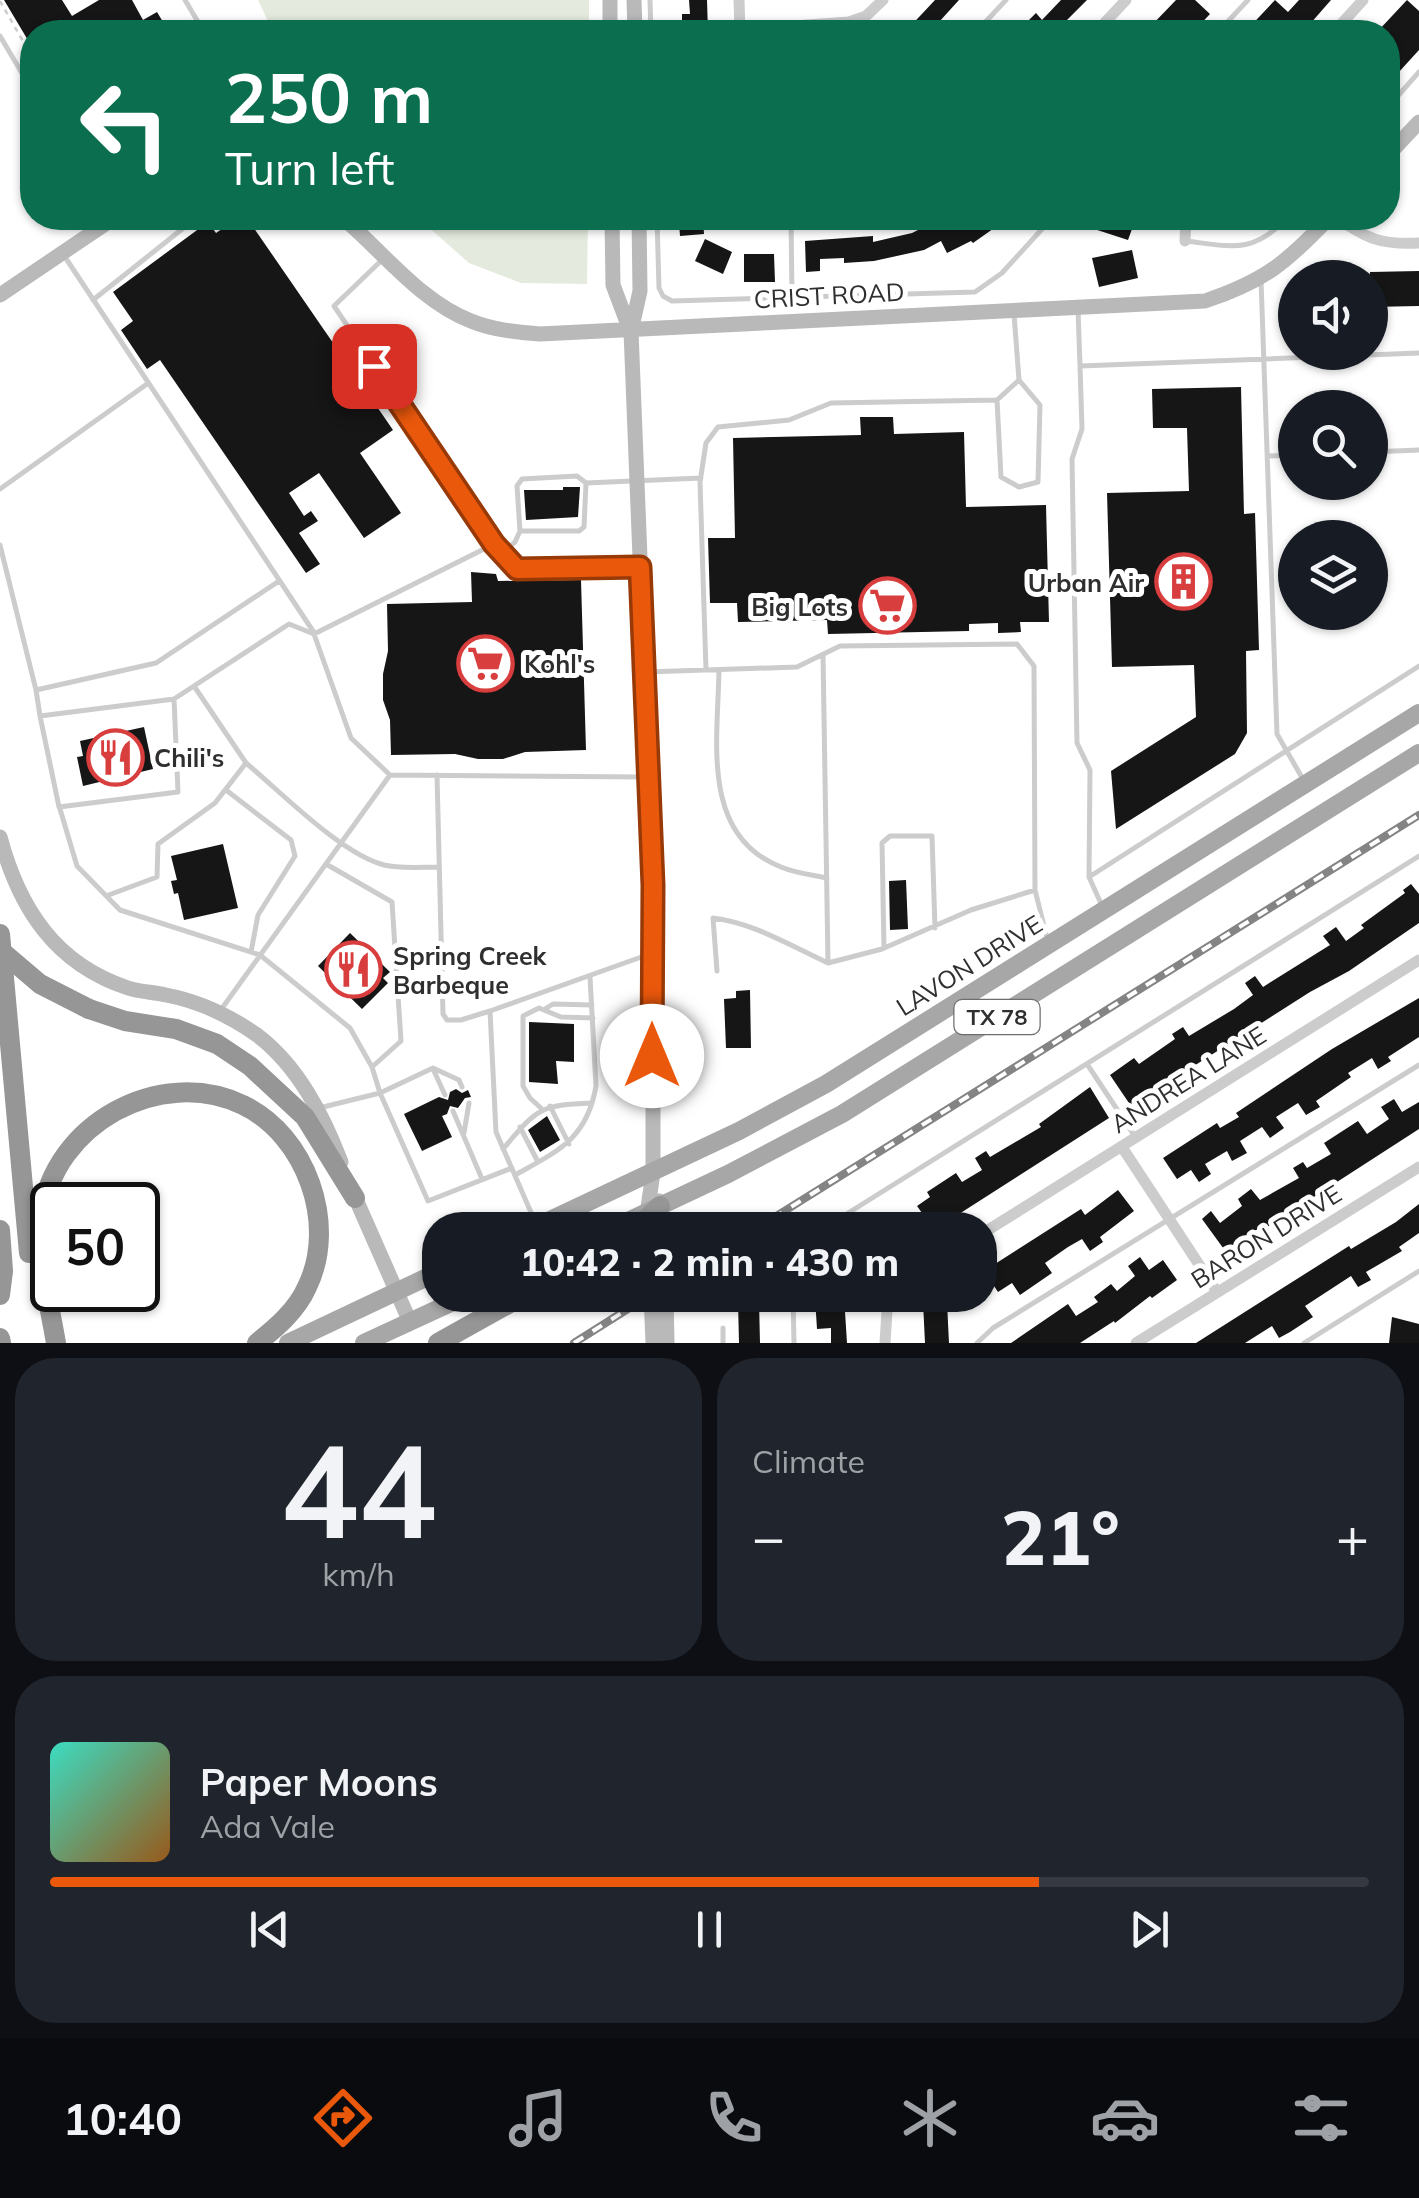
<!DOCTYPE html>
<meta charset="utf-8">
<style>
:root{--surface:#171b24;--page:#20242c;--text:#f1f3f6;--muted:#9ea1a6;--line:#363941;--accent:#ea580c}
body{margin:0;font-family:Mulish,sans-serif;background:var(--page);color:var(--text);height:100vh;display:flex;flex-direction:column;font-size:38px;white-space:nowrap}
*{box-sizing:border-box;margin:0}
p{font-size:32px;color:var(--muted)}
.icon{flex:none;width:55px;height:55px;fill:none;stroke:currentColor;stroke-width:2;stroke-linecap:round;stroke-linejoin:round}
.map{position:relative;height:1343px;overflow:hidden}
.drawer{display:flex;flex-direction:column;gap:15px;padding:15px;background:#0d0f14;flex:1}
.drawer>*{flex:none}
.banner{position:absolute;left:20px;top:20px;width:1380px;height:210px;border-radius:40px;box-shadow:0 2px 8px #0004;background:#0b6e4f;color:#fff;overflow:hidden}
.buttons{position:absolute;left:1278px;top:260px;display:grid;gap:20px}
.buttons a{display:grid;place-items:center;width:110px;height:110px;border-radius:50%;background:var(--surface);box-shadow:0 2px 8px #0004;font-size:50px}
.speed{position:absolute;left:30px;top:1182px;display:flex;gap:20px;font-size:50px;font-weight:700;text-align:center}
.speed>*{display:grid;place-content:center;width:130px;height:130px;border-radius:50%;background:var(--surface);box-shadow:0 2px 8px #0004;line-height:1}
.speed .limit{border:5px solid #111;border-radius:15px;background:#fff;color:#111}
.pin{position:absolute;display:grid;place-items:center;width:85px;height:85px;color:#fff;margin:-42px;border-radius:20px;box-shadow:0 5px 15px #0006}
.me{position:absolute;width:110px;margin:-55px;rotate:0deg;stroke-linejoin:round;filter:drop-shadow(0 0 8px #0008)}
.turn{display:flex;align-items:center;gap:35px;height:210px;padding:0 40px;font-size:45px}
.turn .icon{width:130px;height:130px;stroke-width:2.5}
.turn b{display:block;font-size:70px;line-height:85px}
.big{font-size:75px;font-weight:800;line-height:1.1}
.drawer .card{flex:1;display:flex;flex-direction:column;justify-content:center;gap:15px;min-width:0;padding:0 35px;border-radius:40px;background:var(--page)}
.drawer .dial{align-items:center;gap:0}
.dial b{font-size:130px;line-height:1}
.song{display:flex;align-items:center;gap:30px}
.cover{width:120px;height:120px;border-radius:15px;background:linear-gradient(135deg,hsl(170 70% 55%),hsl(30 70% 35%))}
.played{height:10px;border-radius:5px;background:linear-gradient(90deg,var(--accent) 75%,var(--line) 75%)}
.keys{display:flex;justify-content:space-around;direction:ltr}
.heat{display:flex;justify-content:space-between;align-items:center;font-size:55px;direction:ltr}
.drawer .tiles{flex:1;display:grid;gap:15px;grid-template-columns:1fr 1fr}
.card:last-child{grid-column:span 2}
.trip{position:absolute;left:422px;top:1212px;width:575px;height:100px;border-radius:40px;background:var(--surface);box-shadow:0 2px 8px #0004;font-weight:800;line-height:100px;text-align:center}
.tabs{display:flex;height:160px;justify-content:space-around;align-items:center;background:#090b0e;color:var(--muted)}
.tabs .icon{width:70px;height:70px}
.tabs .selected{color:var(--accent)}
.tabs b{font-size:45px;color:var(--text)}
.map>svg:first-child{display:block}
.green{fill:#e4ebde}
.building{fill:#161616}
.lines{fill:none;stroke-linecap:round;stroke-linejoin:round}
.path{stroke:#ccc;stroke-width:2.5;stroke-dasharray:5 5;stroke-linecap:butt}
.lane{stroke:#ccc;stroke-width:5}
.street{stroke:#ccc;stroke-width:11}
.secondary{stroke:#b9b9b9;stroke-width:15}
.primary{stroke:#a7a7a7;stroke-width:18}
.highway{stroke:#969696;stroke-width:20}
.rail-casing{stroke:#848484;stroke-width:8}
.rail{stroke:#fff;stroke-width:4;stroke-dasharray:11;stroke-linecap:butt}
.highway-bridge{stroke:#969696;stroke-width:20}
.route-casing{stroke:#983908;stroke-width:25}
.route{stroke:#ea580c;stroke-width:18}
.labels{text-anchor:middle;dominant-baseline:central;stroke-width:10;stroke-linejoin:round;paint-order:stroke}
.shield{fill:#fff;stroke:#6d6d6d;stroke-width:2.5}
.shield-label{font-size:22px;font-weight:bold;fill:#2f2f2f}
.street-label{font-size:25px;fill:#2f2f2f;stroke:#fff}
.poi-label{font-size:25px;font-weight:bold;fill:#2f2f2f;stroke:#fff;text-anchor:start}
</style>
<div class="map">
<svg width="1419" height="1343" viewBox="0 0 1419 1343">
<rect width="100%" height="100%" fill="#fff"/>
<path class="green" d="M258,0H589V32H273Z
M418,218H588L587,284L521,283L469,263Z"/>
<path class="building" d="M4,0H62L72,16L99,0H132L143,20L157,12L169,32H32V47Z
M689,0H707L708,32H682V14H690Z
M935,0H959L939,22L951,32H905Z
M1061,0H1087L1055,32H1017L1036,13L1042,20Z
M1176,0H1195L1210,14L1193,32H1156L1150,27Z
M1275,0L1288,12L1299,0H1331L1303,32H1245Z
M1407,0L1419,11V50L1398,73L1388,63V32H1377Z
M238,218H247L393,430L360,453L401,513L364,538L319,473L289,493L304,516L311,511L318,521L299,533L320,564L306,573L160,360L147,369L121,330L133,321L113,292L208,222L216,233Z
M684,218H703L704,234L680,236L679,223L684,222Z
M942,218L948,224L957,218H991L997,226L973,243L971,241L947,253L941,241L924,250L874,261L844,263V258L820,259V271L806,272L805,241L873,236V242L912,233Z
M1091,218H1136L1128,240L1088,227Z
M705,239L732,252L723,274L695,261Z
M1132,250L1138,278L1099,287L1092,258Z
M744,254H774L775,282H744Z
M1419,271V306L1370,307V272Z
M1241,387L1244,514L1255,513L1259,650L1246,651L1247,733L1235,754L1116,829L1111,771L1196,717L1194,665L1112,667L1107,493L1189,491L1187,428H1153L1152,389Z
M860,417H893L894,434L964,432L966,507L1046,505L1049,622H1020L1021,632L998,633V623L969,624V631L828,634L827,620L738,622L737,603H710L708,538H735L733,438L861,435Z
M563,487H580L578,517L526,520L524,490H563Z
M471,572L496,574L498,581L581,580L586,750L525,752L503,759H478L455,754L391,755L390,720L383,700V674L388,651L387,604L472,602Z
M144,727L153,769L83,786L77,757L83,756L80,741Z
M223,844L238,908L184,920L178,893L174,894L171,881L177,880L171,856Z
M906,880L908,929L890,930L889,881Z
M1411,884L1419,894V923L1349,971L1310,992L1131,1106L1110,1075L1134,1058L1139,1064L1175,1039L1172,1034L1183,1027L1189,1036L1234,1009L1253,995L1245,983L1255,976L1263,987L1330,945L1323,936L1336,927L1346,941L1364,928L1361,925L1405,893L1403,890Z
M350,933L390,972L383,978L388,983L362,1009L318,966Z
M750,990L751,1048H726L724,999L736,998V991Z
M1419,998V1037L1388,1057L1391,1061L1378,1069L1372,1058L1348,1073L1351,1077L1316,1101L1320,1107L1306,1115L1298,1103L1276,1117L1284,1128L1270,1138L1262,1127L1240,1141L1247,1153L1232,1161L1227,1151L1205,1164L1211,1174L1199,1182L1191,1170L1177,1179L1163,1158L1217,1123L1220,1128L1239,1117L1236,1113L1332,1049Z
M529,1022L574,1024V1062L556,1061L558,1084L529,1082Z
M1090,1087L1109,1118L934,1230H893L922,1213L917,1206L930,1197L927,1192L956,1173L962,1182L982,1170L975,1158L986,1151L990,1157L1041,1127L1039,1124Z
M456,1089L462,1093L468,1090L471,1097L465,1098L458,1108L450,1106L447,1114L442,1116L452,1137L422,1151L404,1114L439,1097L448,1100L450,1092Z
M1394,1099L1402,1112L1419,1102V1129L1261,1231L1259,1228L1226,1252L1202,1219L1211,1211L1220,1223L1242,1206L1238,1199L1251,1189L1260,1200L1299,1178L1293,1168L1303,1162L1307,1168L1331,1154L1324,1143L1358,1121L1367,1134L1389,1119L1381,1107Z
M547,1116L560,1140L540,1152L528,1130Z
M1118,1190L1134,1211L1100,1237L1103,1242L1090,1251L1082,1239L1068,1247L1045,1263L1052,1273L1020,1295L1012,1283L998,1292L984,1271L1081,1209L1085,1215Z
M1419,1204V1233L1399,1247L1402,1251L1366,1272L1371,1280L1358,1287L1351,1276L1305,1306L1313,1317L1290,1332L1279,1338L1272,1326L1245,1343H1196L1349,1246L1351,1249L1396,1222Z
M1140,1257L1149,1270L1163,1260L1177,1280L1152,1298L1150,1296L1115,1323L1114,1321L1080,1343H1011L1068,1304L1076,1316L1098,1302L1094,1297L1111,1284L1117,1291L1135,1276L1128,1266Z
M844,1296L847,1343H831V1328L817,1329L815,1298Z
M738,1301H759L760,1343H739Z
M923,1302H947L949,1343H925Z
M1392,1317L1419,1324V1343H1389Z"/>
<g class="lines">
<path class="path" d="M0,1L32,57"/>
<path class="lane" d="M185,0L204,32
M650,0L651,32
M976,32L1006,0
M1218,32L1248,0
M0,36L32,90
M1388,107L1419,72
M657,218L659,288L663,296L672,301L975,292L1002,273L1052,218
M791,218L792,297
M1185,241C1232,246 1252,255 1287,218
M65,257L313,631
M384,258L334,306L494,544
M1261,280L1277,734L1304,781
M93,300L196,218
M1078,309L1080,366
M1014,314L1019,380L1040,405L1038,482L1019,487L1001,477L997,400L1019,380
M1370,452L1419,450
M1268,456L1295,455
M0,489L147,384
M520,531L517,486L522,479L577,476L586,483
M0,545L36,690L156,663L279,581
M502,553L515,542L520,531H579L584,527L586,483L701,478
M823,654L828,963
M706,670L700,482L706,443L718,427L789,420L831,403L997,400
M719,670C718,739 700,836 781,867C795,873 812,875 827,878
M646,672L797,667L840,646L1017,644L1034,666L1035,890
M36,690L40,716
M174,699L178,792L59,807L40,716L174,699L289,624L314,634
M246,763C281,792 341,854 384,865C400,869 421,867 438,867
M390,775L351,738L314,634L494,544L517,569L639,567
M437,775L443,1014L447,1020H461L490,1011
M226,790L291,840L295,856L258,915L251,952
M60,809L77,866L120,910L260,955L350,1028L372,1067L380,1093L319,1108
M326,864L392,902L401,1041L372,1067
M1089,877L1419,666
M106,896L157,877L158,844L215,803L246,763L194,686
M1103,908L1089,877L1090,770L1077,743L1072,459L1082,429L1080,366L1419,353
M884,948L882,843L890,836H932L935,928
M717,971L713,918C754,923 791,946 828,963L882,949L971,910L1035,890L1048,942
M545,1009L553,1004L592,1005
M220,1011L390,775L643,777
M1087,1064L1134,1135
M434,1071L445,1095
M462,1087L459,1080L433,1068L380,1093L428,1201L512,1168
M550,1106L569,1144
M542,1109L530,1098L523,1086V1016L539,1008L561,1017L593,1018
M453,1111L482,1179
M520,1127L538,1162
M464,1133L469,1103
M503,1149C537,1109 539,1105 592,1103
M515,1175C558,1151 587,1139 596,1086L590,977
M536,1224L496,1132L490,1011L647,955
M821,1230L1419,856
M793,1295L794,1343
M723,1328V1343
M977,1343L993,1328L1419,1065
M1304,1343L1419,1271"/>
<path class="street" d="M739,0L740,32
M740,30L849,22L866,16L883,0
M1096,32L1126,0
M1334,32L1363,0
M1337,218C1367,239 1382,245 1419,243
M1185,241L1186,218
M1122,1147L1217,1292
M980,1235L1419,960
M885,1343L888,1295
M1136,1343L1419,1167"/>
<path class="secondary" d="M610,0V32
M634,0L635,32
M1388,155L1419,122
M343,218C383,252 421,302 471,321C493,330 516,332 540,334L1205,301C1265,281 1287,262 1329,218
M612,218L613,285L630,330
M639,218L640,291L631,331L653,885V1173L646,1221
M0,295L114,218
M0,837C19,908 55,964 128,988C140,992 153,992 166,995C198,1001 230,1016 257,1035C298,1066 323,1115 341,1162
M351,1188L410,1322
M659,1201L664,1230
M651,1295L653,1343
M666,1295L667,1343"/>
<path class="primary" d="M529,1230L739,1131L826,1084L1419,713
M609,1230L728,1174L842,1114L1419,753
M288,1343L440,1271
M364,1343L468,1295"/>
<path class="highway" d="M0,934L29,1253
M89,1009L125,1021L176,1029L217,1044L250,1066L305,1117L355,1198
M0,1230L3,1271L0,1295
M635,1230L660,1206
M0,1338L1,1343
M56,1343C49,1302 37,1257 42,1215C53,1125 159,1065 243,1105C306,1135 338,1224 307,1287C297,1310 276,1328 257,1343
M438,1343L524,1295"/>
<defs>
<path id="rail" d="M754,1230L1419,815
M574,1343L650,1295"/>
</defs>
<use href="#rail" class="rail-casing"/>
<use href="#rail" class="rail"/>
<path class="highway-bridge" d="M0,950L40,984L89,1009"/>
</g>
<g class="lines">
<defs>
<path id="route" d="M374,366L494,544L517,569L640,567L653,885L652,1056"/>
</defs>
<use href="#route" class="route-casing"/>
<use href="#route" class="route"/>
</g>
<defs>
<symbol id="building-ring" viewBox="-11 -11 22 22"><circle r="9.5" fill="#fff" stroke="#d93e3e" stroke-width="1.5"/><path d="M-4-6H4V6H1V3H-1V6H-4ZM-2.5-4.3h1.7v1.8h-1.7ZM.8-4.3h1.7v1.8H.8ZM-2.5-1h1.7V.8h-1.7ZM.8-1h1.7V.8H.8Z" fill="#d93e3e"/></symbol>
<symbol id="supermarket-ring" viewBox="-11 -11 22 22"><circle r="9.5" fill="#fff" stroke="#d93e3e" stroke-width="1.5"/><path d="M-6-5.5h2.5l.6 2H6L4.5 2H-2.5L-4.4-4H-6ZM-1.5 3.2a1.3 1.3 0 1 0 .1 0ZM3 3.2a1.3 1.3 0 1 0 .1 0Z" fill="#d93e3e"/></symbol>
<symbol id="restaurant-ring" viewBox="-11 -11 22 22"><circle r="9.5" fill="#fff" stroke="#d93e3e" stroke-width="1.5"/><path d="M-5-6h1v4h1v-4h1v4h1v-4h1v5L-1.5 .5V6h-2V.5L-5-1ZM5-6V6H3V1.5H1.5Q1.5-4 5-6Z" fill="#d93e3e"/></symbol>
</defs>
<g fill-rule="evenodd">
<use href="#building-ring" x="1152" y="550" width="63" height="63"/>
<use href="#supermarket-ring" x="856" y="574" width="63" height="63"/>
<use href="#supermarket-ring" x="454" y="632" width="63" height="63"/>
<use href="#restaurant-ring" x="84" y="726" width="63" height="63"/>
<use href="#restaurant-ring" x="322" y="938" width="63" height="63"/>
</g>
<g class="labels">
<rect class="shield" x="954.5" y="1000" width="85" height="34" rx="8"/>
<g class="shield-label">
<text x="997" y="1017">TX 78</text>
</g>
<g class="street-label">
<text transform="translate(829 295) rotate(-3)">CRIST ROAD</text>
<text transform="translate(969 965) rotate(-32)">LAVON DRIVE</text>
<text transform="translate(1188 1079) rotate(-32)">ANDREA LANE</text>
<text transform="translate(1266 1236) rotate(-32)">BARON DRIVE</text>
</g>
<g class="poi-label">
<text x="1144" y="582" text-anchor="end">Urban Air</text>
<text x="848" y="606" text-anchor="end">Big Lots</text>
<text x="524" y="663">Kohl's</text>
<text x="154" y="757">Chili's</text>
<text x="393" y="955">Spring Creek<tspan x="393" dy="29">Barbeque</tspan></text>
</g>
</g>
</svg>
<div class="buttons">
<a><svg class="icon" aria-label="sound" viewBox="0 0 24 24"><path d="M4 9h4l5-4v14l-5-4H4zM17 9q2 3 0 6"/></svg></a>
<a><svg class="icon" aria-label="search" viewBox="0 0 24 24"><circle cx="10" cy="10" r="6"/><path d="M15 15l6 6"/></svg></a>
<a><svg class="icon" aria-label="layers" viewBox="0 0 24 24"><path d="M12 4l9 5-9 5-9-5zM3 14l9 5 9-5"/></svg></a>
</div>
<div class="speed"><div class="limit">50</div></div>
<div class="pin" style="left:374px;top:366px;background:#d93025"><svg class="icon" aria-label="arrive" viewBox="0 0 24 24"><path d="M6 21V4h12l-3 4 3 4H6"/></svg></div>
<svg class="me" style="left:652px;top:1056px" viewBox="-20 -20 40 40"><circle r="19" fill="#fff"/><path d="M0-13L10 11 0 6-10 11z" fill="#ea580c"/></svg>
<div class="trip">10:42 · 2 min · 430 m</div>
<div class="banner">
<div class="turn"><svg class="icon" aria-label="left" viewBox="0 0 24 24"><path d="M17 20v-9H6M10 6l-5 5 5 5"/></svg><div><b>250 m</b>Turn left</div></div>
</div>
</div>
<section class="drawer">
<div class="tiles">
<div class="card dial"><b>44</b><p>km/h</p></div>
<div class="card"><p>Climate</p>
<div class="heat"><a>−</a><b class="big">21°</b><a>+</a></div>
</div>
<div class="card">
<div class="song"><i class="cover"></i><div><b>Paper Moons</b><p>Ada Vale</p></div></div>
<div class="played"></div>
<div class="keys"><svg class="icon" aria-label="previous" viewBox="0 0 24 24"><path d="M18 5L8 12l10 7zM5 5v14"/></svg><svg class="icon" aria-label="pause" viewBox="0 0 24 24"><path d="M8 5v14M16 5v14"/></svg><svg class="icon" aria-label="next" viewBox="0 0 24 24"><path d="M6 5l10 7-10 7zM19 5v14"/></svg></div>
</div>
</div>
</section>
<nav class="tabs">
<b>10:40</b>
<svg class="icon selected" aria-label="directions" viewBox="0 0 24 24"><path d="M12 3l9 9-9 9-9-9zM9 14v-3h6M13 9l2 2-2 2"/></svg>
<svg class="icon" aria-label="music" viewBox="0 0 24 24"><path d="M9 18V5l10-2v13"/><circle cx="6" cy="18" r="3"/><circle cx="16" cy="16" r="3"/></svg>
<svg class="icon" aria-label="phone" viewBox="0 0 24 24"><path d="M5 4h4l2 5-3 2q2 4 5 5l2-3 5 2v4C11 20 4 13 5 4z"/></svg>
<svg class="icon" aria-label="climate" viewBox="0 0 24 24"><path d="M12 3v18M4 7l16 10M4 17L20 7"/></svg>
<svg class="icon" aria-label="car" viewBox="0 0 24 24"><path d="M5 17H2v-5l4-1 3-4h7l3 4 3 1v5h-3M9 17h6M6 11h13"/><circle cx="7" cy="17" r="2"/><circle cx="17" cy="17" r="2"/></svg>
<svg class="icon" aria-label="filters" viewBox="0 0 24 24"><path d="M4 7h16M4 17h16"/><circle cx="9" cy="7" r="2"/><circle cx="15" cy="17" r="2"/></svg>
</nav>
